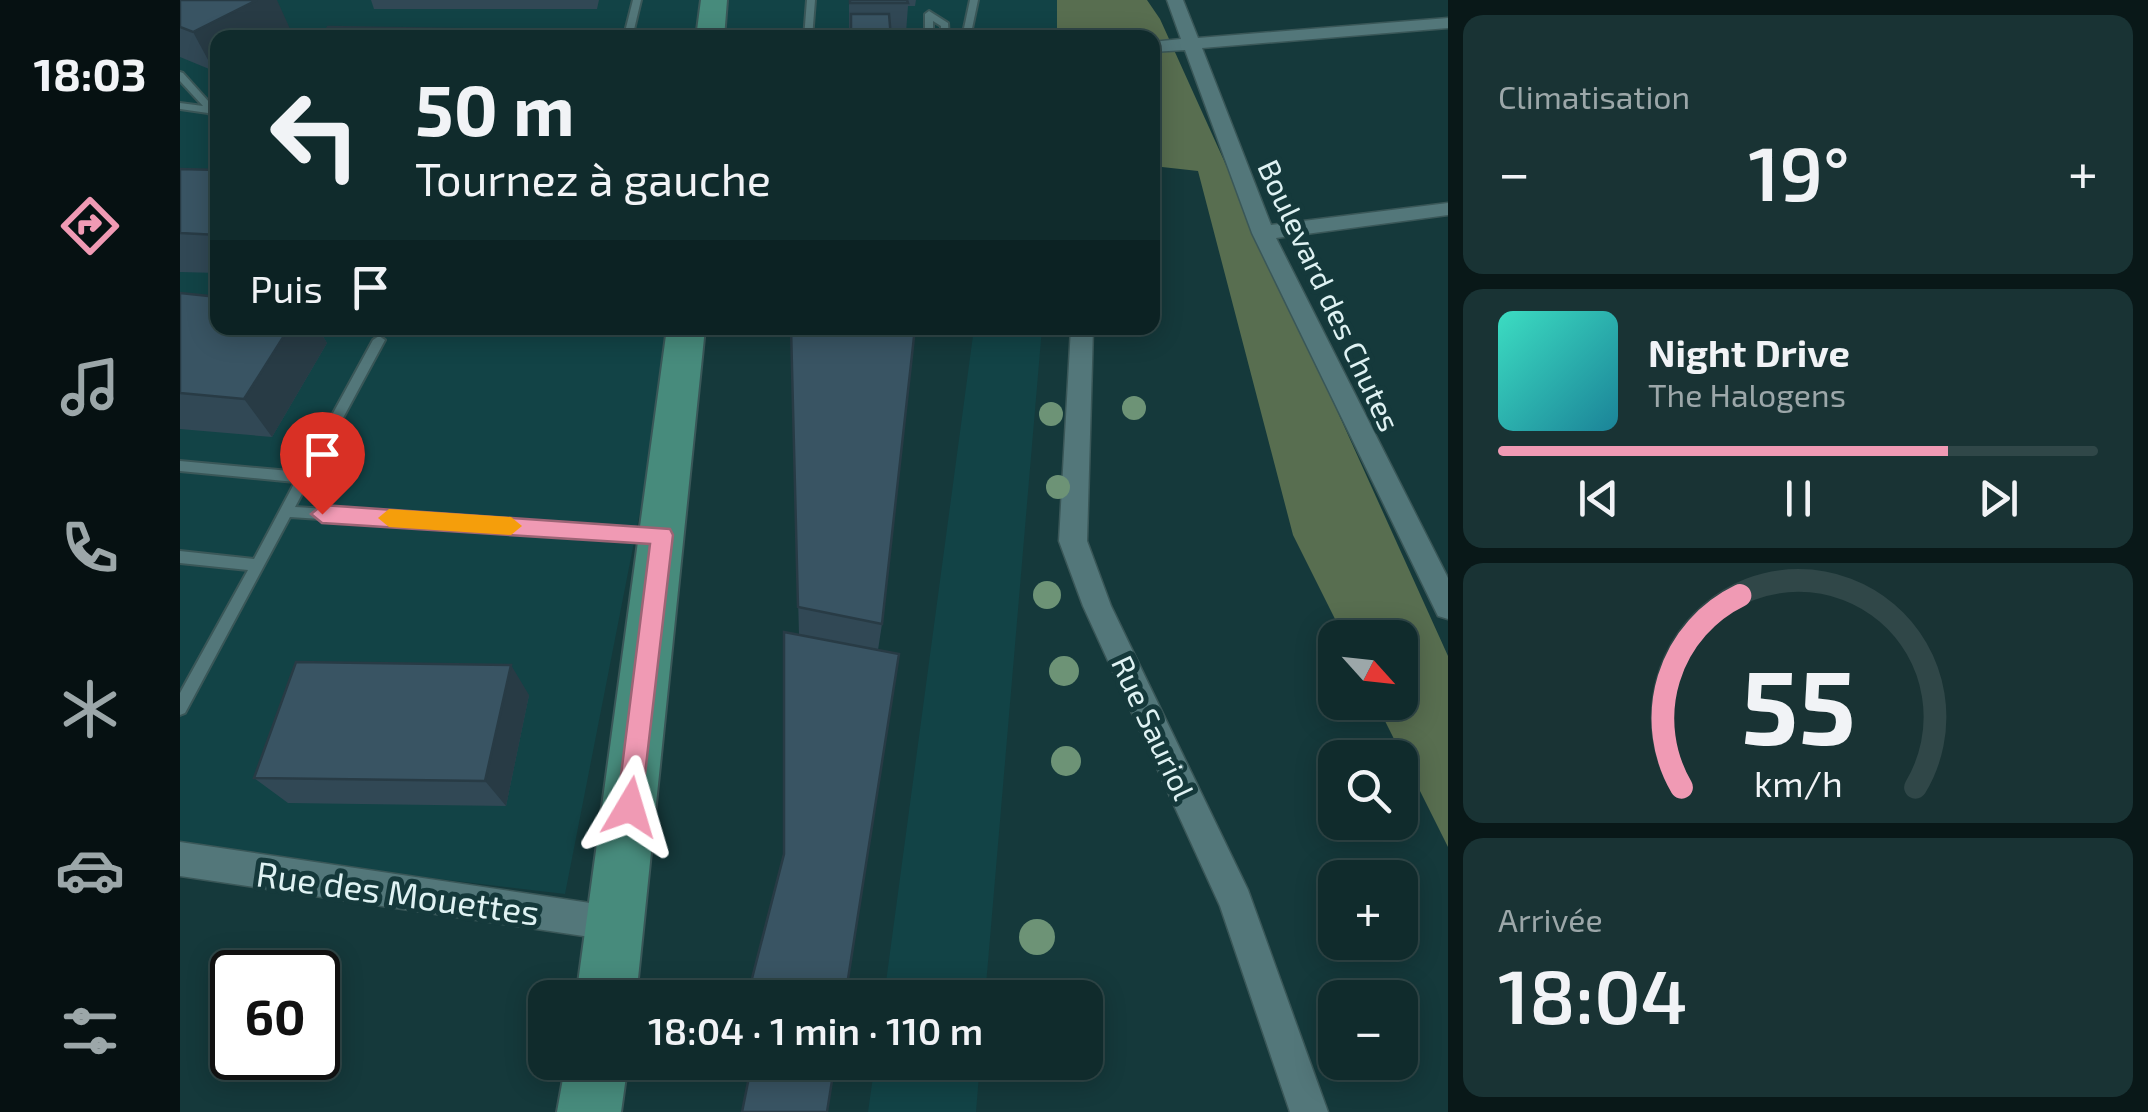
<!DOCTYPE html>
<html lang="fr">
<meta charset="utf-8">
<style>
:root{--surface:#102b2c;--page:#193334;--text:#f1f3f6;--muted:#9ca7a9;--line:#304748;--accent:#f09ab4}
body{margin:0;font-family:"Exo 2",sans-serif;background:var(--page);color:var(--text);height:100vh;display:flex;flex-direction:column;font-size:38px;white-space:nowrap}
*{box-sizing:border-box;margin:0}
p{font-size:32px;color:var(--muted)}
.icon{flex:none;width:55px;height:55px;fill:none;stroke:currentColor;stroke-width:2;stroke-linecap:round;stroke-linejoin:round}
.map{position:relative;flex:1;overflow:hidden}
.panel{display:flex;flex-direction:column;gap:15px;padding:15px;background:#091818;width:700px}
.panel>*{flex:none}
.hud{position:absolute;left:30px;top:30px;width:950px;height:305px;border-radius:20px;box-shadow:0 5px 25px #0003,0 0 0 2px var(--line);background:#102b2c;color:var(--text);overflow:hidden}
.needle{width:65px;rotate:117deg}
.fabs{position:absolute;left:1138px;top:620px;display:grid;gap:20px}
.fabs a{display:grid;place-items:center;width:100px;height:100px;border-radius:20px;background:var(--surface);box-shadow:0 5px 25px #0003,0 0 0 2px var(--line);font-size:50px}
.speed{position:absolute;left:30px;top:950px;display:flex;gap:20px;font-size:50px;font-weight:700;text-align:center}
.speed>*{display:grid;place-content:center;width:130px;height:130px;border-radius:50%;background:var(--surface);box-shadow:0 5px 25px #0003,0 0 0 2px var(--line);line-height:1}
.speed .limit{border:5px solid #111;border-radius:15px;background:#fff;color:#111}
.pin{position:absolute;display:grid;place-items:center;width:85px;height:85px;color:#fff;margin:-102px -42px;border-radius:50% 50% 50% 0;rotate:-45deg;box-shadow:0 0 10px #0007}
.pin .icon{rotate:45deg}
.me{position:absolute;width:110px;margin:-55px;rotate:7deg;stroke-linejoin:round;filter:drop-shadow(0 0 8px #0008)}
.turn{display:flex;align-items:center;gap:35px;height:210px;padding:0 40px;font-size:45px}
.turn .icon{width:130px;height:130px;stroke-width:2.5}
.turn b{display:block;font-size:70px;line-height:85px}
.then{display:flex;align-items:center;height:95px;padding:0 40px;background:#0003;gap:20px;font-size:38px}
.big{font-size:75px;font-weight:600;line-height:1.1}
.panel .card{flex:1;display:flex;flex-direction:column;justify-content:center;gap:15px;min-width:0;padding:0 35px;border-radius:20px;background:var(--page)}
.panel .dial{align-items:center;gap:0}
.dial svg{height:260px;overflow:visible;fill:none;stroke:var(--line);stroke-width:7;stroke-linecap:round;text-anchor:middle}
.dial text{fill:var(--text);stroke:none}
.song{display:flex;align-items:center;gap:30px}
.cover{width:120px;height:120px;border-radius:15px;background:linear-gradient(135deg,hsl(170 70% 55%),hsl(190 70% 35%))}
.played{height:10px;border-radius:5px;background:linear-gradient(90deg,var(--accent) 75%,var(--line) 75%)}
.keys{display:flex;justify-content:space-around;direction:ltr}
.heat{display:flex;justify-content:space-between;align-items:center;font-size:55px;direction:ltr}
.trip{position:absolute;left:348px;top:980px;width:575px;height:100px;border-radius:20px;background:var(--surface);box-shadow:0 5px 25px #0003,0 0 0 2px var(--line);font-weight:600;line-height:100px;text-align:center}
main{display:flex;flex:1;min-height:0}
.menu{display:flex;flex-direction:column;width:180px;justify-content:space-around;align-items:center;background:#061112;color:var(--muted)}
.menu .icon{width:70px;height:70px}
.menu .current{color:var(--accent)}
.menu b{font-size:45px;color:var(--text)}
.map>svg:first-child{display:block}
.built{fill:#124346}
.forest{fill:#586e50}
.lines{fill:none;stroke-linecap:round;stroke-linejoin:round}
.lane-casing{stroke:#3a5758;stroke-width:4}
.street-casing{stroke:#3a5758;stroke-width:3}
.primary-casing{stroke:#3a5758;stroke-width:4}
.lane{fill:#53777a;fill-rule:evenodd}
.street{fill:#53777a;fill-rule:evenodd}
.primary{fill:#478b7c;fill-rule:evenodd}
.tree{fill:#6d9376}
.wall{fill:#314855}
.shaded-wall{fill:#283b45}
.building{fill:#395463;stroke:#283b45;stroke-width:2.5}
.route{fill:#f09ab4;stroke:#9c6475;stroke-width:2.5}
.slow{fill:#f59e0b}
.labels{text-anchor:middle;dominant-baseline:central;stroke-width:10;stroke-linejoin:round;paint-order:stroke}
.street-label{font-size:30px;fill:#dff2f3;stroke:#15393b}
.near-street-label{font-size:35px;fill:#dff2f3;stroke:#15393b}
</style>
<main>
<nav class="menu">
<b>18:03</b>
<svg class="icon current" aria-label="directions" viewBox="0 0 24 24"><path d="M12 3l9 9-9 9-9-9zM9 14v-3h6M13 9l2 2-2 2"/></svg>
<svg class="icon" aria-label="music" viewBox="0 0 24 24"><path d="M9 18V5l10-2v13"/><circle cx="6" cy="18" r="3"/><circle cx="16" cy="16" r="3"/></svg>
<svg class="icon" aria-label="phone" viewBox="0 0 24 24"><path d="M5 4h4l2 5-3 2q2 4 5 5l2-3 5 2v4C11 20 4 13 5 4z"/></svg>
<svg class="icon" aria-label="climate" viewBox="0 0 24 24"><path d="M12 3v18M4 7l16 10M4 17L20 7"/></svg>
<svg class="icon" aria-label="car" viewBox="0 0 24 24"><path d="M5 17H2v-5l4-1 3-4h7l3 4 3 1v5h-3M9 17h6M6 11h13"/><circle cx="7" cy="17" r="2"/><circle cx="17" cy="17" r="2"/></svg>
<svg class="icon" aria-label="filters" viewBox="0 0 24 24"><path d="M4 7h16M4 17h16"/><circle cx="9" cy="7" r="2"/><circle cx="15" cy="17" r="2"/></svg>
</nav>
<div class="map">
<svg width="1268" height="1112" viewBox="0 0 1268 1112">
<rect width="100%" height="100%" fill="#15393b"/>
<path class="built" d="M0,0H877V38H38V328H496L385,894L0,848Z
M794,328H862L805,997H704Z
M695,1063H800L796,1112H688Z"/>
<path class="forest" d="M877,0H967L980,19L1268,656V847L1196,703L1220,702V638L1164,637L1113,535L1018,171L973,166L972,38L877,37Z"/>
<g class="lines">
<defs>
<path id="lane" d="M453,0H461L452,38L374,37L370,34L374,31L445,32Z
M627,0H635L632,38H624Z
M790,0H798L790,38H782Z
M749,11L768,23L769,38H761V26L753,21V38H745V14Z
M0,72L3,73L38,112V121L28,113L0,109V103L23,106L0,81Z
M199,336L205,340L115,507L476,529L481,531L483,535L481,539L476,541L110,517L5,713L0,715V693L68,570L0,563V551L74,559L115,482L0,471V461L121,472L193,340Z"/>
<path id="street" d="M987,0H1003L1018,38L1268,18V28L1022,48L1091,225L1268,203V215L1096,238L1268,578V619L1258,616L1072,233L1005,50L972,52V42L1001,39Z
M891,328H913L907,541L931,606L1068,890L1148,1112H1110L1040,906L903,606L879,541Z
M0,842L437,907L449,912L454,924L449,936L437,941L0,876Z"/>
<path id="primary" d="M521,0H547L544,38H516Z
M487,328H525L456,998H396Z
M386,1062H448L441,1112H377Z"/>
</defs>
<use href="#lane" class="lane-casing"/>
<use href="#street" class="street-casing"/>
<use href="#primary" class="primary-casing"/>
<use href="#lane" class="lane"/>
<use href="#street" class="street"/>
<use href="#primary" class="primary"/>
</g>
<g class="tree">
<circle cx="954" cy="408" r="12"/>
<circle cx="871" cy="414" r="12"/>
<circle cx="878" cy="487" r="12"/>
<circle cx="867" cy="595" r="14"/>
<circle cx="884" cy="671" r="15"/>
<circle cx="886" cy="761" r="15"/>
<circle cx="857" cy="937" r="18"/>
</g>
<path class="wall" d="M0,0L111,31L38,38V69L34,71L0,57Z
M191,0H419L417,9H194Z
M669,0H736L735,6H728L726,33H711V38H670V34H669Z
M0,169L38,170V273L0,272Z
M0,293L38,328H138L147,343L92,437L0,429Z
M611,328L702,624L698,650L604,854L619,635Z
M349,695L326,806L108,803L74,778Z"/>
<path class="shaded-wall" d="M77,0H97L111,31L98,38H38V69L34,71L13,32Z
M109,328H138L147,343L92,437L64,399Z
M331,665L349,695L326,806L305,781Z"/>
<path class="building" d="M0,0H77L13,32L0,27Z
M670,0H727L728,3H670Z
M671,14H709L711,38H671Z
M148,27L389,31L386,38H141Z
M0,169L38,170V235L0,233Z
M0,293L38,297V328H109L64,399L0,393Z
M611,328H735L702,624L618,607Z
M604,632L719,654L665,998H567L604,854Z
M116,662L331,665L305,781L74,778Z
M572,1062H655L647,1112H562Z"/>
<path class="route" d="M142,505L490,529L493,535L460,817L450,820L441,817L437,807L470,544L142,523L131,514Z"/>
<path class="slow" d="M209,509L331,517L342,526L331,535L209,527L198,518Z"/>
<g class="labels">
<g class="street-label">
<text transform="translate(1150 295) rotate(65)">Boulevard des Chutes</text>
<text transform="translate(974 727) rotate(65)">Rue Sauriol</text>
</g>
<g class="near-street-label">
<text transform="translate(218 892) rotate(8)">Rue des Mouettes</text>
</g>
</g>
</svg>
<div class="fabs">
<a><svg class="needle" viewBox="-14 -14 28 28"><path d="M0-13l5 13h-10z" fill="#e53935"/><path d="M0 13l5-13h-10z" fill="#9ca7a9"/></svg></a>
<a><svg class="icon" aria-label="search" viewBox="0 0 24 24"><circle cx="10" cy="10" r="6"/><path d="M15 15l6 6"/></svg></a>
<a>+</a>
<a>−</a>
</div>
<div class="speed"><div class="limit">60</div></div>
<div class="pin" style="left:142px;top:514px;background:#d93025"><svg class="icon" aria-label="arrive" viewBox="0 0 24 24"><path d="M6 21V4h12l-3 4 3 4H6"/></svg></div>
<svg class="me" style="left:450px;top:807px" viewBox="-20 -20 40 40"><path d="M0-17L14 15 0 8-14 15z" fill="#f09ab4" stroke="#fff" stroke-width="4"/></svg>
<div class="trip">18:04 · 1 min · 110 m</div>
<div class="hud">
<div class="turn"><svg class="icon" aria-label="left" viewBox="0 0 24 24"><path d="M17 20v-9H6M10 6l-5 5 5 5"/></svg><div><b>50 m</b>Tournez à gauche</div></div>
<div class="then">Puis<svg class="icon" aria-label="arrive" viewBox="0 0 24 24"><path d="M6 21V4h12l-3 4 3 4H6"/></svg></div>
</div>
</div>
<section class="panel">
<div class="card"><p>Climatisation</p>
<div class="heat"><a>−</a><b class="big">19°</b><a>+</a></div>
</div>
<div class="card">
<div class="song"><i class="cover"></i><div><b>Night Drive</b><p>The Halogens</p></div></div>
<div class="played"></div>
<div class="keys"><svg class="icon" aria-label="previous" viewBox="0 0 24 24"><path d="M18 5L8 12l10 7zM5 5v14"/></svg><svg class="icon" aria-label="pause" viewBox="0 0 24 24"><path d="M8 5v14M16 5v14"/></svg><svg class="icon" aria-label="next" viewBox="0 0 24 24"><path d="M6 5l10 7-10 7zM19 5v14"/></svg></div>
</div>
<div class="card dial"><svg viewBox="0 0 100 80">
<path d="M14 69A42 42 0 1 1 86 69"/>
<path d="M14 69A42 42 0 0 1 32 10" stroke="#f09ab4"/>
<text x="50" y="56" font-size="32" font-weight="700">55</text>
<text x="50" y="72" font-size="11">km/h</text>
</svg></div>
<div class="card"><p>Arrivée</p><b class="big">18:04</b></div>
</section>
</main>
